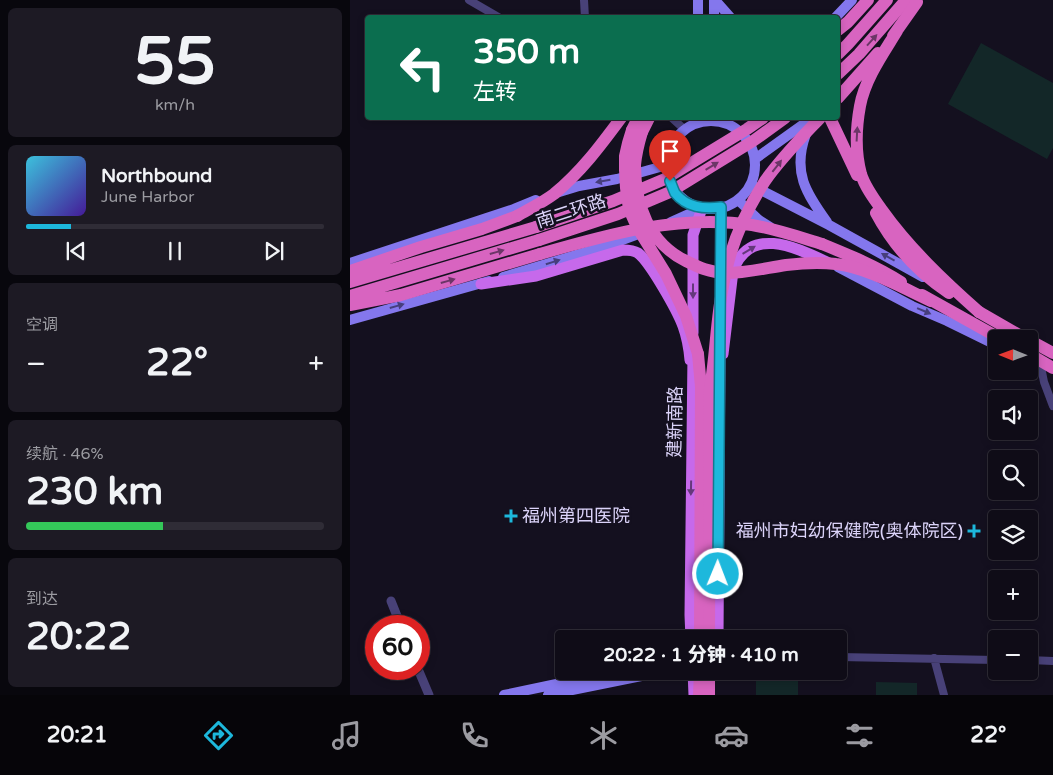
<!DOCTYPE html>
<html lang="zh">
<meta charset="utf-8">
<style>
:root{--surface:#0f0c17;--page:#1d1a24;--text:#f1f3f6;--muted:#9b9ba1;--line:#2f2c36;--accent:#1db8dc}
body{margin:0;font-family:"Varela Round","Noto Sans SC",sans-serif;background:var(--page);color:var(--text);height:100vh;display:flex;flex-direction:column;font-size:19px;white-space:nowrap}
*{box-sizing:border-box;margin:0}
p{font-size:16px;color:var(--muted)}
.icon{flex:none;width:28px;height:28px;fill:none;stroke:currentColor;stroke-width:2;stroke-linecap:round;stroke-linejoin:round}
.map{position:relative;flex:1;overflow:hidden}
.sheet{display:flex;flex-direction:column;gap:8px;padding:8px;background:#08070d;width:350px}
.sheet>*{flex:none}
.top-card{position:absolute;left:15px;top:15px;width:475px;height:105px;border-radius:5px;box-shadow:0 2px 8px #0003,0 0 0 1px var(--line);background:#0b6e4f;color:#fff;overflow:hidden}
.needle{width:32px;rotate:271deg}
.controls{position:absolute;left:638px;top:330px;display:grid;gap:10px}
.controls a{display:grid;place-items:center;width:50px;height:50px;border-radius:5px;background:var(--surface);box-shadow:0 2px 8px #0003,0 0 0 1px var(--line);font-size:25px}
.speed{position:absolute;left:15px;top:615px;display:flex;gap:10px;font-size:25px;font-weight:700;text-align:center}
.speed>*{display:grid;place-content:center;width:65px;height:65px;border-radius:50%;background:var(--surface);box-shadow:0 2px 8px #0003,0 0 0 1px var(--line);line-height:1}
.speed .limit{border:8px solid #d22;background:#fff;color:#111}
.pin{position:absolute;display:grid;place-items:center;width:42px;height:42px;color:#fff;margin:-51px -21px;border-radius:50% 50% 50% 0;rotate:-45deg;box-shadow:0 0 5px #0007}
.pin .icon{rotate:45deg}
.me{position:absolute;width:55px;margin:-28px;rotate:1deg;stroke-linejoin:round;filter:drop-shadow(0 0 4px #0008)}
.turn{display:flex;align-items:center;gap:18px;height:105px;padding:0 25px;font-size:22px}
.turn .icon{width:65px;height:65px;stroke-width:2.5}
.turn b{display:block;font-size:35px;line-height:42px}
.big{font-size:38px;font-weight:800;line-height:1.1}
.sheet .card{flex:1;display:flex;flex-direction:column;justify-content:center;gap:8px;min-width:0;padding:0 18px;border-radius:8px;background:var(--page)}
.sheet .dial{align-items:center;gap:0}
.dial b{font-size:65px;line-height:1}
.song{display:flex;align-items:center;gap:15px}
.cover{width:60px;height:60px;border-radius:8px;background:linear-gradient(135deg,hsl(190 70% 55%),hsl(260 70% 35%))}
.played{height:5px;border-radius:2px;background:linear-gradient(90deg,var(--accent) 15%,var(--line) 15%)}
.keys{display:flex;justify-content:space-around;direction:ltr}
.heat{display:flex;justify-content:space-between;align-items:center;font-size:28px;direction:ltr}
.charge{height:8px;border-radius:4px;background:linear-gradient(90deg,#34c759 46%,var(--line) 0)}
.trip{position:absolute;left:205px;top:630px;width:292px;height:50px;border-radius:5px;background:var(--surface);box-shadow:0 2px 8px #0003,0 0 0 1px var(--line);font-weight:800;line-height:50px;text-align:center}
.menu{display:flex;height:80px;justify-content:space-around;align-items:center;background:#060509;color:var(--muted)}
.menu .icon{width:35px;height:35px}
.menu .active{color:var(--accent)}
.menu b{font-size:22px;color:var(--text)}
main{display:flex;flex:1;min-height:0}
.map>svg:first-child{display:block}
.green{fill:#132728}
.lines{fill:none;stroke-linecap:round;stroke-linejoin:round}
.minor{stroke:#484178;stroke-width:8}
.tertiary{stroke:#484178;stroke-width:9}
.secondary{stroke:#8477ed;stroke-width:10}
.primary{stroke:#c669eb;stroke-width:11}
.trunk{stroke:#d864c0;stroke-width:12}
.trunk-bridge{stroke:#d864c0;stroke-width:12}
.oneway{fill:#6c3667}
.oneway2{fill:#463e7c}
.oneway3{fill:#64387b}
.route-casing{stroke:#13788f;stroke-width:12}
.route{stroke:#1db8dc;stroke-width:9}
.poi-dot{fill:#1db8dc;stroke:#14101f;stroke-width:2}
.labels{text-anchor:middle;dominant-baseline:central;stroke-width:5;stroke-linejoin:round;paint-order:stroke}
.street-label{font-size:18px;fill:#dbd3f9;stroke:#14101f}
.poi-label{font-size:18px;fill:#dbd3f9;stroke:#14101f;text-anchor:start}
</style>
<main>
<section class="sheet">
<div class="card dial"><b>55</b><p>km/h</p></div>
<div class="card">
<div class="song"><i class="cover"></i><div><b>Northbound</b><p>June Harbor</p></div></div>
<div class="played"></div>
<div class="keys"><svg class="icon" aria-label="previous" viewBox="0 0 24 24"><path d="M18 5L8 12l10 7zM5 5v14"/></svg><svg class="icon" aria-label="pause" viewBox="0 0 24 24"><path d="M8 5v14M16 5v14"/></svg><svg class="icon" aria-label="next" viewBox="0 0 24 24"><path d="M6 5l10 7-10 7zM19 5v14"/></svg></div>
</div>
<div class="card"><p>空调</p>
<div class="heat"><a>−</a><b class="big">22°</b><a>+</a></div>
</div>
<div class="card"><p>续航 · 46%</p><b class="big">230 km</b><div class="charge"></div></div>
<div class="card"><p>到达</p><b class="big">20:22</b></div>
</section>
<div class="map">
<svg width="703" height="695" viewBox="0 0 703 695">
<rect width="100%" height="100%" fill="#14101f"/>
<path class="green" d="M631,43L703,83V148L697,159L598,104Z
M406,679H448V695H406Z
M526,682L567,683V695H526Z"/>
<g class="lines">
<path class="minor" d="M119,0L150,18
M234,0L235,18
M322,118L334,129
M691,367L694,382L703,406
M489,657L646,660
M584,658L594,695
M679,660L703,661"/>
<path class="tertiary" d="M41,601L51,626
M68,669L79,695"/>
<path class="secondary" d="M348,0V18
M365,0L381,18
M364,18V0
M485,18L502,0
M317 165a44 44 0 1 1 88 0a44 44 0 1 1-88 0Z
M456,134C442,172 456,193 477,222
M405,159L462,118
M401,185L479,225L573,277
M206,193L229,186L267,179L317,165
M388,200L409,220L420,227
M321,222L352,208
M0,263L164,209L186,200
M488,267L562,306L597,321L646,345
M153,277L256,246L291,233
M0,320L139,281
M154,695L216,682L274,671
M198,695L316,671"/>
<path class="primary" d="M371,280V207
M131,284L186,276L273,250C278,250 283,250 288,253C300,262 327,310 333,326C337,337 339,348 340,360
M343,333V235L352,208
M373,354L383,271C400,224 447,248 479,263
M341,639L340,615L343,354
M368,639L370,346
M343,671L344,695"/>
<path class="trunk" d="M488,30L498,22L518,0
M488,54L498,44L537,0
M488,74L509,54L556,0
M282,130L288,118
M292,132L299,118
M472,244C499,255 526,266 551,282
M0,271L71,247L132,229L167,216
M0,282L186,227
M572,295L651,339
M0,296L189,240
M0,305L51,295L190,254
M629,312L676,339
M679,340L703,353
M348,354L351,387L350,639
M679,354L703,368
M359,671V695
M349,695L350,671"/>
<path class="trunk-bridge" d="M547,31C533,54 515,79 510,106C506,128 505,152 511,174C515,187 524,199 532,210C559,248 594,281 629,312
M543,36L567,2
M488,98L528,53
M480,118L507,175
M282,130L278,143L275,156V170L276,188L279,209L287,227L316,274L336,316L348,354
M292,132C289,142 286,154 285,165C285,205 299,243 336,261C350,268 359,272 376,273C396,273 416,268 436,265C452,263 470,262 486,264C516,267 553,288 581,301
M526,213C543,245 569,273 599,293
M167,216C179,209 192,203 204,194C231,172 251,145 271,118
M186,227L263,201L315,179L397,129L413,118
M189,240L268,214L320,192L403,141L435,118
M190,254C259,234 330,214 402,225C426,229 449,237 472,244
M359,639L360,388C366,354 366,320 373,286C379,249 395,212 415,181C431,158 451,138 470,118"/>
</g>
<defs><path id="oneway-solid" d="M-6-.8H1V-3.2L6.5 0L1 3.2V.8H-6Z" transform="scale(1.25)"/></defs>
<g class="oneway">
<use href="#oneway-solid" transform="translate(522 40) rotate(-48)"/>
<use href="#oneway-solid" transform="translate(507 134) rotate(-87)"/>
<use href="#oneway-solid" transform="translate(362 166) rotate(-31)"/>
<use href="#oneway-solid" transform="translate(427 166) rotate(-52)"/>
<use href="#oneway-solid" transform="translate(147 252) rotate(-16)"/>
<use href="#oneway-solid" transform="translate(98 281) rotate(-16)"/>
</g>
<g class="oneway2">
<use href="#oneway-solid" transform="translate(253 181) rotate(170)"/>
<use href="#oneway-solid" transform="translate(538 257) rotate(-151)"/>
<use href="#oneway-solid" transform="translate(203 262) rotate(-17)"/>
<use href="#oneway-solid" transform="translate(47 306) rotate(-16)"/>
<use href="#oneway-solid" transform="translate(574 311) rotate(23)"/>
</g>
<g class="oneway3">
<use href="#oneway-solid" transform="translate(399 250) rotate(-31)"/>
<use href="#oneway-solid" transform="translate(343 291) rotate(90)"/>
<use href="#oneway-solid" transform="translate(341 488) rotate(91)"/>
</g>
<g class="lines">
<defs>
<path id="route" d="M320,181C322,185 323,189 325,193C337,208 354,209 371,207L368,574"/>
</defs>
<use href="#route" class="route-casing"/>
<use href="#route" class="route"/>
</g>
<g class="poi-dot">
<path d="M158.5 508.5h5v5h5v5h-5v5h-5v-5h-5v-5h5z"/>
<path d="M621.5 523.5h5v5h5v5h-5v5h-5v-5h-5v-5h5z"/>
</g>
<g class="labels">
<g class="street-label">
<text transform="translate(221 211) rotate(-18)">南二环路</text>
<text transform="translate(325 422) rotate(-89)">建新南路</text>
</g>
<g class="poi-label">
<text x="172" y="516">福州第四医院</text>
<text x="613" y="531" text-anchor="end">福州市妇幼保健院(奥体院区)</text>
</g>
</g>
</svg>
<div class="controls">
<a><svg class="needle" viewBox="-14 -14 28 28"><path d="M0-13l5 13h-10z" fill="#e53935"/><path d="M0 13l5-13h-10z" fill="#9b9ba1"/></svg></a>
<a><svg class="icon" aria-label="sound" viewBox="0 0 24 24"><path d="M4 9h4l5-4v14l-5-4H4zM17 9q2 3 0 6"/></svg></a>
<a><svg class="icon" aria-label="search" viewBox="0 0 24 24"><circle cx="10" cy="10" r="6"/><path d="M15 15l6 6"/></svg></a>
<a><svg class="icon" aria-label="layers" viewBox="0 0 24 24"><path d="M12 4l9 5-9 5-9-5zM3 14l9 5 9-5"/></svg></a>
<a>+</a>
<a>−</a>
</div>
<div class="speed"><div class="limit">60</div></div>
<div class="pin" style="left:320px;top:181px;background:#d93025"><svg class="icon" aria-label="arrive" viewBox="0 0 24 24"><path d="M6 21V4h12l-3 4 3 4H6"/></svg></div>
<svg class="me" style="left:368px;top:574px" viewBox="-20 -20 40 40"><circle r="17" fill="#1db8dc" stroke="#fff" stroke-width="3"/><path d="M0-11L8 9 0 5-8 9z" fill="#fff"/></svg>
<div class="trip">20:22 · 1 分钟 · 410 m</div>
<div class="top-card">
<div class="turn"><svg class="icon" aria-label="left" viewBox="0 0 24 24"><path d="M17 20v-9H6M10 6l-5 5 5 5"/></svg><div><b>350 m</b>左转</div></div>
</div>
</div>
</main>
<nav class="menu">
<b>20:21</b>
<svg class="icon active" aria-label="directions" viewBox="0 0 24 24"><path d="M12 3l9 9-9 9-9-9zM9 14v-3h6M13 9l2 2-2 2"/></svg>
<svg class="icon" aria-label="music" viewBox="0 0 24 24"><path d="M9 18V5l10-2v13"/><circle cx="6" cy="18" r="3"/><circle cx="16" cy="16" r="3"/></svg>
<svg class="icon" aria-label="phone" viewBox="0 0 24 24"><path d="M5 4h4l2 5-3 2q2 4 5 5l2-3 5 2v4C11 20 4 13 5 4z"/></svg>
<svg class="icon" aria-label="climate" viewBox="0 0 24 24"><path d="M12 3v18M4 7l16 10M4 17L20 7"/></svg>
<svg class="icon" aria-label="car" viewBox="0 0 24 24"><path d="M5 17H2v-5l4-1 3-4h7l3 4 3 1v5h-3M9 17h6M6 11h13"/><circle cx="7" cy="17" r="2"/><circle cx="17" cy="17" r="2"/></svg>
<svg class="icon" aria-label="filters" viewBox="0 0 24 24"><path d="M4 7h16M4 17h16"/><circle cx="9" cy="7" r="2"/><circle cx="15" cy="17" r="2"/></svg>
<b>22°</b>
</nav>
